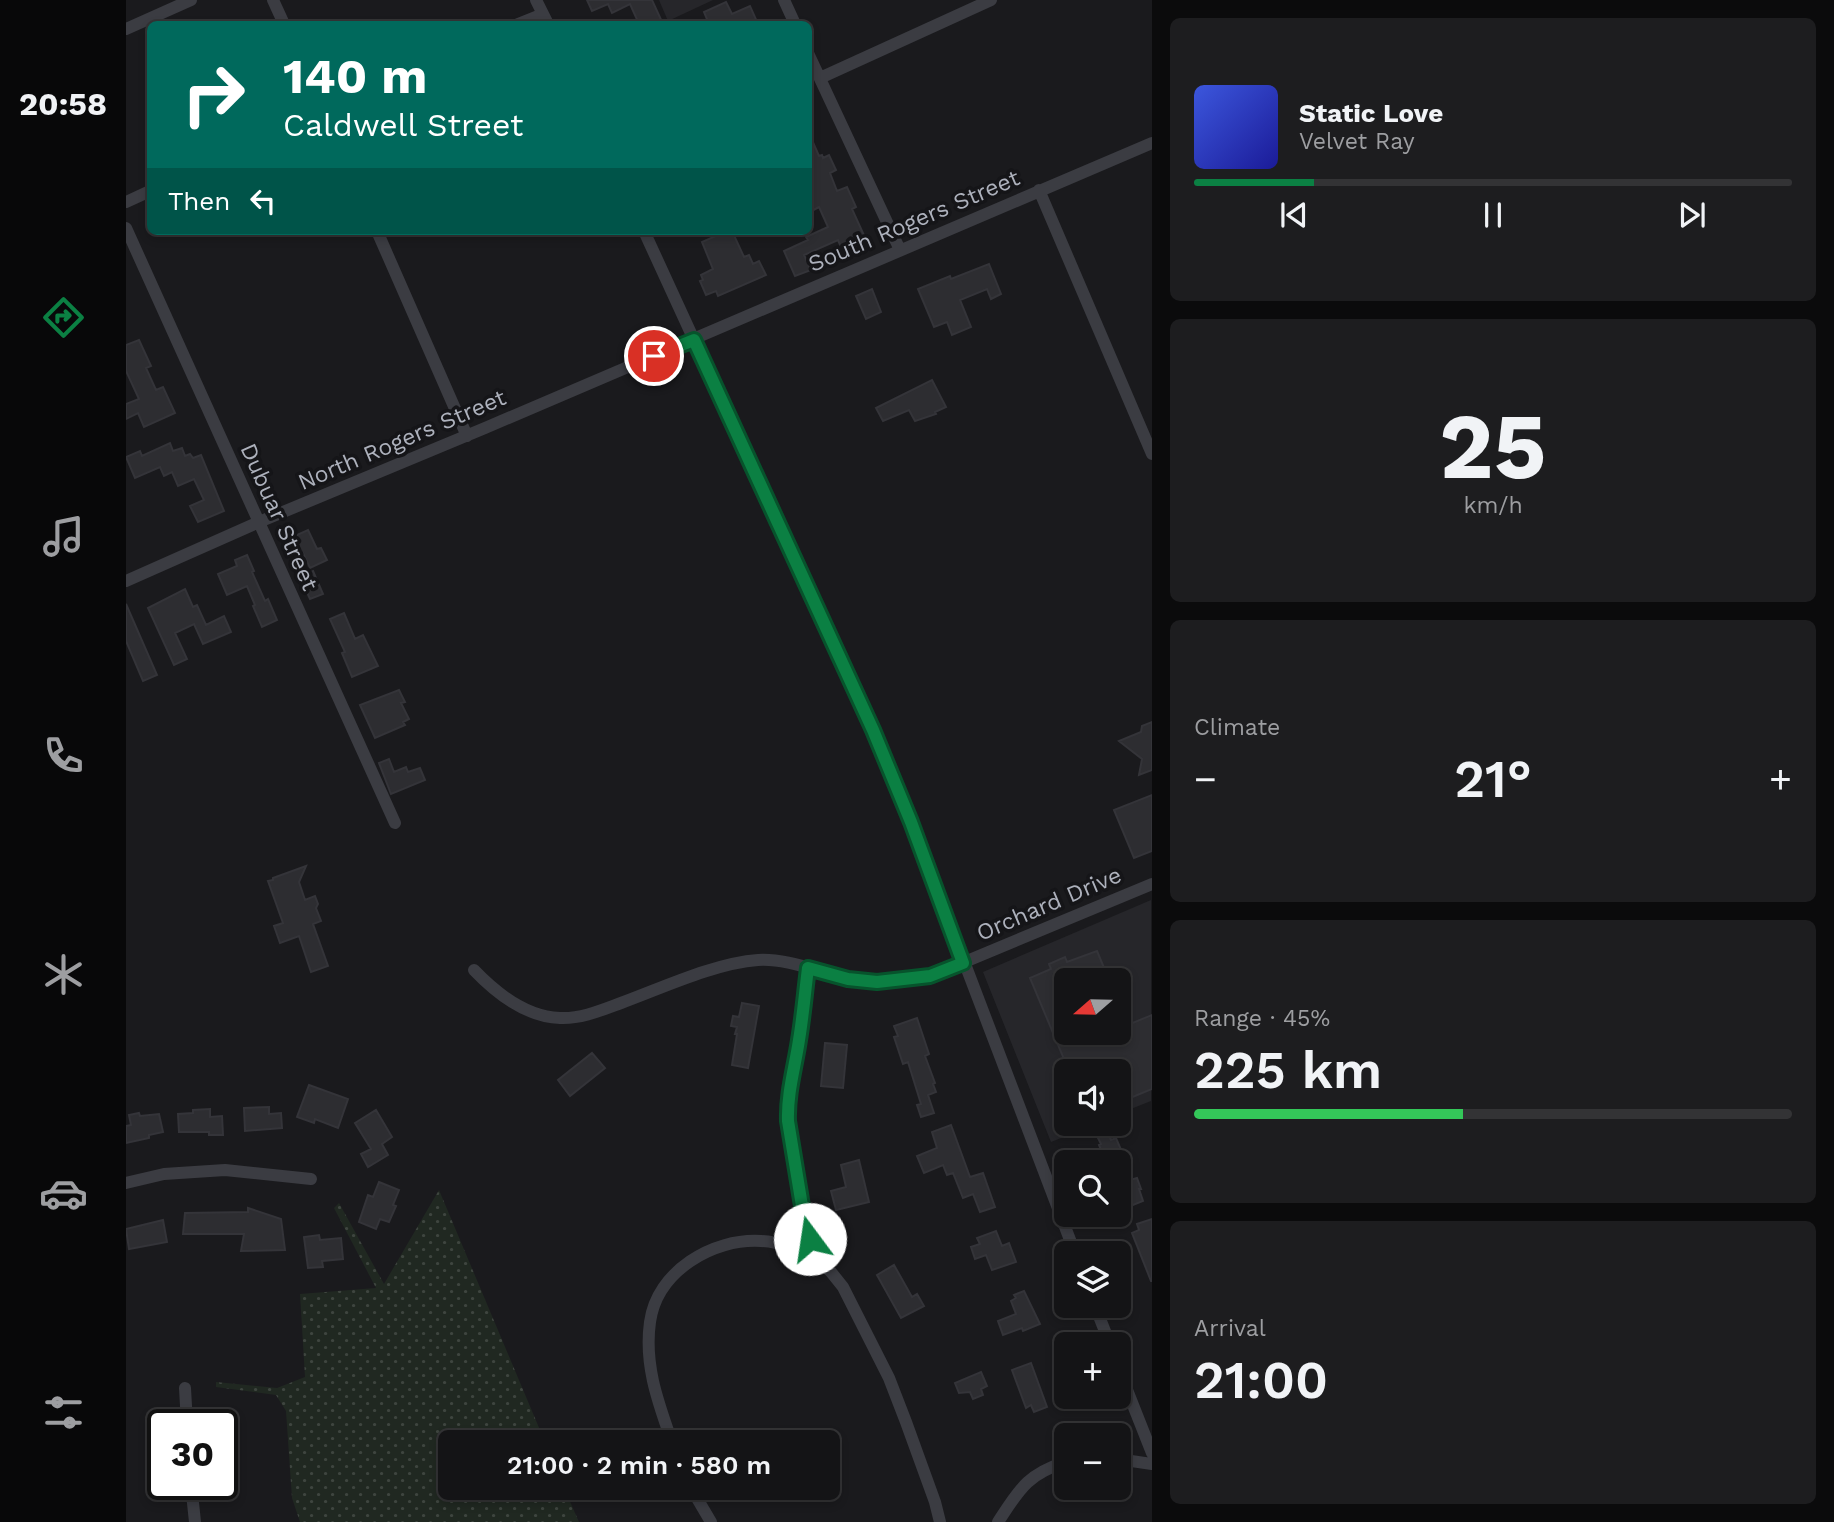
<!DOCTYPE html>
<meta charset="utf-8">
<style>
:root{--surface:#141416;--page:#1d1d1f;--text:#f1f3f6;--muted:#9d9ea1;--line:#333335;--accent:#0b8043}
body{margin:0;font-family:"Work Sans",sans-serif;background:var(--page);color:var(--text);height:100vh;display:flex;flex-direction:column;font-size:26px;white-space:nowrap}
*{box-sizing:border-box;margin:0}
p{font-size:23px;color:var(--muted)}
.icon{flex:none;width:38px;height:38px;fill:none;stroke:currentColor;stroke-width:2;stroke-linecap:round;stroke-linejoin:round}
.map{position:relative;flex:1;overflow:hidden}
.drawer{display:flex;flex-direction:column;gap:18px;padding:18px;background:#0b0b0c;width:682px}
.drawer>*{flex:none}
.hud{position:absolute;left:21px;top:21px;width:665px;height:214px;border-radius:10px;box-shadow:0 4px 10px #0003,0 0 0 2px var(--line);background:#00695c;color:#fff;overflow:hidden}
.needle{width:46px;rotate:250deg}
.tools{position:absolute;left:928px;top:968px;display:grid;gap:14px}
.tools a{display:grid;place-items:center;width:77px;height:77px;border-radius:10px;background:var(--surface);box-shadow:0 4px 10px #0003,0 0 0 2px var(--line);font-size:35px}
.speed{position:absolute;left:21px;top:1409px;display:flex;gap:14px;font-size:35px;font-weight:700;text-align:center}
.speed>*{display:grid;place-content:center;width:91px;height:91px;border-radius:50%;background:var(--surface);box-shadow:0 4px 10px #0003,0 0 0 2px var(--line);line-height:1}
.speed .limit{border:4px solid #111;border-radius:10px;background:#fff;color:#111}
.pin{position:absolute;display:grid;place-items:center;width:60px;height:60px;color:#fff;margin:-30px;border:4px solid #fff;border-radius:50%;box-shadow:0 2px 7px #0007}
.me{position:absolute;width:77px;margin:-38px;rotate:346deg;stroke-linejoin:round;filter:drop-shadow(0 0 5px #0008)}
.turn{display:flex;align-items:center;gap:24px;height:147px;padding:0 21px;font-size:32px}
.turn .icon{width:91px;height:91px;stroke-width:2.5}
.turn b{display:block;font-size:49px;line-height:60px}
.then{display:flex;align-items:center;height:66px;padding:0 21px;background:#0003;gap:14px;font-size:26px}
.big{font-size:52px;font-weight:600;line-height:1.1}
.drawer .card{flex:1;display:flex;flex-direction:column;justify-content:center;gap:10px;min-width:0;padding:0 24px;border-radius:10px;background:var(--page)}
.drawer .dial{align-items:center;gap:0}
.dial b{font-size:91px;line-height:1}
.song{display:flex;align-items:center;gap:21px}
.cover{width:84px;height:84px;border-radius:10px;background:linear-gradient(135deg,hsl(230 70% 55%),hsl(240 70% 35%))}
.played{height:7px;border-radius:4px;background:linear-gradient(90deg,var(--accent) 20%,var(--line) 20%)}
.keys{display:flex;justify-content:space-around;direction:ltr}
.heat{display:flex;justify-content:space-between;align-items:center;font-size:38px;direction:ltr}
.charge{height:10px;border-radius:5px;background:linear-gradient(90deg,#34c759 45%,var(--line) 0)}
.trip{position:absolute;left:312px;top:1430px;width:402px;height:70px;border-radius:10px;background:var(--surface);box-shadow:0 4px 10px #0003,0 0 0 2px var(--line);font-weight:600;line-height:70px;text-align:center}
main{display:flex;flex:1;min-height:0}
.tab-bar{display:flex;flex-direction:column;width:126px;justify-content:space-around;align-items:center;background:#080809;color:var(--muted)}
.tab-bar .icon{width:49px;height:49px}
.tab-bar .active{color:var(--accent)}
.tab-bar b{font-size:32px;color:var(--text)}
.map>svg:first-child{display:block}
.built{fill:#26262a;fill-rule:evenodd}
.park{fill:url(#park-dots)}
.building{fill:#2d2d31;stroke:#343439;stroke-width:2}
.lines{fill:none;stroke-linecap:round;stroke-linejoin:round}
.street{stroke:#3b3c42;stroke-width:12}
.route-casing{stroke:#07532c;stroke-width:18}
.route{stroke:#0b8043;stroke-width:12}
.labels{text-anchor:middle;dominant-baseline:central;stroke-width:7;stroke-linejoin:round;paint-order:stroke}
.street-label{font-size:23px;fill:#adb1bc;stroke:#151518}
</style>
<main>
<nav class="tab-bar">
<b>20:58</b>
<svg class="icon active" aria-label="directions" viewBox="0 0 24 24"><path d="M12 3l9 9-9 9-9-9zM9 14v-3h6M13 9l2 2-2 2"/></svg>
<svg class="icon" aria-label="music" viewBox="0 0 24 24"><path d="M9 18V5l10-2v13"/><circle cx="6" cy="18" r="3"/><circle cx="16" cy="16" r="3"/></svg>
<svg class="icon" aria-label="phone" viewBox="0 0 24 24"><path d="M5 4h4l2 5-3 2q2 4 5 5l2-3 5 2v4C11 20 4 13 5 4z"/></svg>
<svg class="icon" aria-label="climate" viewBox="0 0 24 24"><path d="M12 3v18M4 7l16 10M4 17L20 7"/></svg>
<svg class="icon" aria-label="car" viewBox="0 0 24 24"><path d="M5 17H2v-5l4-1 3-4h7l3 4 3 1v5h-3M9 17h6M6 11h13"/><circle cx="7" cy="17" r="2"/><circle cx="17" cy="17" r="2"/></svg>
<svg class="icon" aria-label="filters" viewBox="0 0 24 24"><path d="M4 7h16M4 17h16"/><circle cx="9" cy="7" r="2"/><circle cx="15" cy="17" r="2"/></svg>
</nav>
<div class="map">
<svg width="1026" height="1522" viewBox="0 0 1026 1522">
<defs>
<pattern id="park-dots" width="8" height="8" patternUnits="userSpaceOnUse" patternTransform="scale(1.75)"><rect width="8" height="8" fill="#202821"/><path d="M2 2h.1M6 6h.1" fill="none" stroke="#3e453f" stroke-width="1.8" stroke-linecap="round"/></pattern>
</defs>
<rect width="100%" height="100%" fill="#1a1a1d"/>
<path class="built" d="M533,0H587L542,21Z
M1025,900V1101L992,1114V1071H940V1124H970L925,1142L857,972ZM940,980H992V1032H940Z"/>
<path class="park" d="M313,1190L419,1442H324V1488H438L453,1522H174L166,1498L160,1411L150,1395L90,1387V1382L151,1388L179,1377L174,1294L250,1288L208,1208L213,1203L258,1284Z"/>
<path class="building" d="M461,0H526L537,24H513L504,4L486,13L482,4L466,11Z
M600,2L606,14L624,6L632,24H582H583L578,12Z
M682,131L693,156L696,155L697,158L703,155L710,170L704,173L711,191L721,187L730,207L726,209L741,242L717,252L712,240L678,255L685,270L669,276L658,251L682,240L680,237L702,227L693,207L682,213Z
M601,231H606L618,257L623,255L627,264L633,261L640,275L592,296L590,291L580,295L574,281L577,280L575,275L587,269L576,242Z
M863,264L875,294L865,299L861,289L834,300L845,327L826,335L821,322L808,327L792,289L824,276L825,279Z
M746,289L755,312L740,319L730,296Z
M13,340L25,366L20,368L30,390L37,387L49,413L18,427L12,413L0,419V404L13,399L0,371V345Z
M806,380L820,407L809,412L810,414L789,421L783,410L757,421L750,408Z
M44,443L47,451L56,448L59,456L64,454L67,458L75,455L98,511L72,522L64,506L78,500L68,479L52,486L46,472L38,476L34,467L9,478L0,457L14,451L16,456Z
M182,530L191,549L195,548L201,560L184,568L177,553L170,556L162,539Z
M121,555L128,571L126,572L139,601L142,599L151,620L136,627L127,606L129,605L121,586L101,595L92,574L111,566L109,560Z
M187,571L197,594L184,599L174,577Z
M59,589L67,607L71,605L80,625L98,616L105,632L77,644L68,624L49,633L61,659L48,665L22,608Z
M0,604L31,675L17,681L0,641Z
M218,613L229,639L237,635L252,666L226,677L216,653L219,652L204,619Z
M273,690L279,702L275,703L283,719L277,722L279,725L249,738L234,705Z
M1026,722V770L1013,775L1016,759L993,741L1015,732L1016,726Z
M263,759L268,772L280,767L282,772L294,768L299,780L265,794L253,763Z
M1026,795V851L1008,858L988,810Z
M180,866L173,882L179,900L189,896L192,904L190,908L195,921L187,924L202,966L185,972L173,936L154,943L148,926L157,923L142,881L147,880V878Z
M971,951L981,975L969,980H940V1032H992V1029L1026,1015V1089L992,1103V1071H943L904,978L925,969L923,964L939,957L941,962Z
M616,1003L633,1006L622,1068L606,1065L611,1034H609L611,1027L605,1026L607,1016L613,1017Z
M791,1018L803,1054L799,1056L809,1083L807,1084L810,1092L802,1095L808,1113L795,1117L791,1105L795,1104L782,1062L777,1064L768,1037L772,1036L768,1026Z
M699,1043L721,1045L717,1088L695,1086Z
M466,1053L479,1068L444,1096L432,1080Z
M183,1085L222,1099L212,1128L189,1119L188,1123L171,1117Z
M143,1107V1114L155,1113L156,1128L119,1131L118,1108Z
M84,1109V1117L96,1116L97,1135H83V1132H53L52,1114L67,1113V1110Z
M250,1110L266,1137L256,1144L262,1155L242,1167L235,1154L245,1149L229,1123Z
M13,1113L14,1116L33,1114L37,1132L23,1135V1138L0,1143V1126L5,1125L3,1115Z
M825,1125L844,1177L857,1173L869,1207L854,1212L847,1194L837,1198L827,1173L821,1175L817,1165L798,1173L791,1156L811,1148L806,1132Z
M982,1133L985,1140L990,1138L999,1159L995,1160L1004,1180L1011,1178L1015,1189H1013L1017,1201L997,1209L992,1196V1162H980L973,1145L975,1144L972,1138Z
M733,1160L743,1202L710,1210L705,1191L720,1187L715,1165Z
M253,1182L273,1190L267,1205L270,1206L263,1222L254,1219L250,1229L233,1222L242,1195L247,1197Z
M122,1208L155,1219L159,1250L115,1251L118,1234H57L59,1213L122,1212Z
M1026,1219V1281H1025L1006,1233L1013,1230L1011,1224Z
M37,1220L41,1242L3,1249L0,1229Z
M870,1231L876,1246L883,1243L890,1262L866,1270L860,1255L849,1259L845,1247L854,1244L851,1238Z
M193,1235L194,1240L215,1238L217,1259L196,1261L197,1267L182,1268L178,1237Z
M768,1265L786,1297L791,1294L798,1306L775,1318L751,1275Z
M898,1291L914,1324L897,1331L896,1328L877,1335L872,1321L890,1314L885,1301L890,1298L888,1295Z
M905,1363L921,1407L908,1412L905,1405L900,1408L886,1370Z
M855,1372L861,1386L855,1389L857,1395L847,1399L844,1392L833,1393L829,1383Z"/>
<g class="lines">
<path class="street" d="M147,0L158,24
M410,0L422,24
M658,0L669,24
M392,24L417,14
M0,29L65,0
M682,53L774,250
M694,78L865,0
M913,190L1026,454
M0,202L24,191
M0,228L269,823
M251,231L341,436
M518,231L747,730L785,822L949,1253
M0,581L133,522L359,428L1026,143
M682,968C679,992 677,1016 673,1040C669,1067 661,1093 662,1121L678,1218L691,1259L705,1272L717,1287L763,1378L780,1422L809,1502L814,1522
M348,970C370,993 400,1017 434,1018C455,1019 476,1010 495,1003C536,988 589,963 632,960C667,958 701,977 736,981C759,984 782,979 805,976L1026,884
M0,1183L38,1174L99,1170L185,1179
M969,1306L984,1344
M992,1367L1026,1453
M59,1388L61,1424
M546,1442C532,1402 518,1365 524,1322C531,1271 587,1238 635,1241C656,1242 673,1249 691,1259
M992,1459L1026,1464
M65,1484L69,1522
M565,1488L585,1522
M872,1522C893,1490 901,1474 940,1462"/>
</g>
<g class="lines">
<defs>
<path id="route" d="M528,356L568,340L747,730L785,822L837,963L804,976L751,982L722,979L682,968C679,992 677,1016 673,1040C669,1067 661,1093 662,1121L678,1218L684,1239"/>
</defs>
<use href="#route" class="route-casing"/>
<use href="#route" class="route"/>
</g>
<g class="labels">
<g class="street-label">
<text transform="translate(788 221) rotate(-23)">South Rogers Street</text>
<text transform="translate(276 440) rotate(-23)">North Rogers Street</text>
<text transform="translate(153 517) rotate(66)">Dubuar Street</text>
<text transform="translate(923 904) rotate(-23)">Orchard Drive</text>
</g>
</g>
</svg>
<div class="tools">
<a><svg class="needle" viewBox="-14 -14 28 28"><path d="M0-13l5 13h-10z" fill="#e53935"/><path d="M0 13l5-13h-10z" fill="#9d9ea1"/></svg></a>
<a><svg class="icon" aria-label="sound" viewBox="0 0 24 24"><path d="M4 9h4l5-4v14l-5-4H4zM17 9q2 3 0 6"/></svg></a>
<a><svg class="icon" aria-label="search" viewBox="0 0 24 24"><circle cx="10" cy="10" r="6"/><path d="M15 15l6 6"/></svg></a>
<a><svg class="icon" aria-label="layers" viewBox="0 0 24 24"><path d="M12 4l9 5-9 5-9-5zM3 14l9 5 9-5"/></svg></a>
<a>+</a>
<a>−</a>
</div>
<div class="speed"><div class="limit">30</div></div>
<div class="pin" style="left:528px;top:356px;background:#d93025"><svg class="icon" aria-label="arrive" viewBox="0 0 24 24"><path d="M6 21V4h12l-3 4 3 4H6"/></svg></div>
<svg class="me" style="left:684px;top:1239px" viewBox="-20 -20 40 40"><circle r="19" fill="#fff"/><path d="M0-13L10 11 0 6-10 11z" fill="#0b8043"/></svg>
<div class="trip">21:00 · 2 min · 580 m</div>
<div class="hud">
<div class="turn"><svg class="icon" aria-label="right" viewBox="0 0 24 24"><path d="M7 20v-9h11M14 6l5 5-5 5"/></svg><div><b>140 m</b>Caldwell Street</div></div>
<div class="then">Then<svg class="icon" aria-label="left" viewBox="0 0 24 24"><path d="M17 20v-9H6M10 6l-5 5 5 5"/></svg></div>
</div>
</div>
<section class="drawer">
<div class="card">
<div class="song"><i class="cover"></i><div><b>Static Love</b><p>Velvet Ray</p></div></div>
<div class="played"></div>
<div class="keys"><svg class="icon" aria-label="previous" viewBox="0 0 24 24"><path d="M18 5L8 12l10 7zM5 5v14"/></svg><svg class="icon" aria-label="pause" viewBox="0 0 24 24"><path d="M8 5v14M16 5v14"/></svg><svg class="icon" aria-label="next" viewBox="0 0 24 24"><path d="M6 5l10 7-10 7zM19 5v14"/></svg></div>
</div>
<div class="card dial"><b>25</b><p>km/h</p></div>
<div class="card"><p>Climate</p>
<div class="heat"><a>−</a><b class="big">21°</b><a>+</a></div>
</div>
<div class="card"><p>Range · 45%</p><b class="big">225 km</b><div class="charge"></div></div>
<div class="card"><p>Arrival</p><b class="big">21:00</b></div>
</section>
</main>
